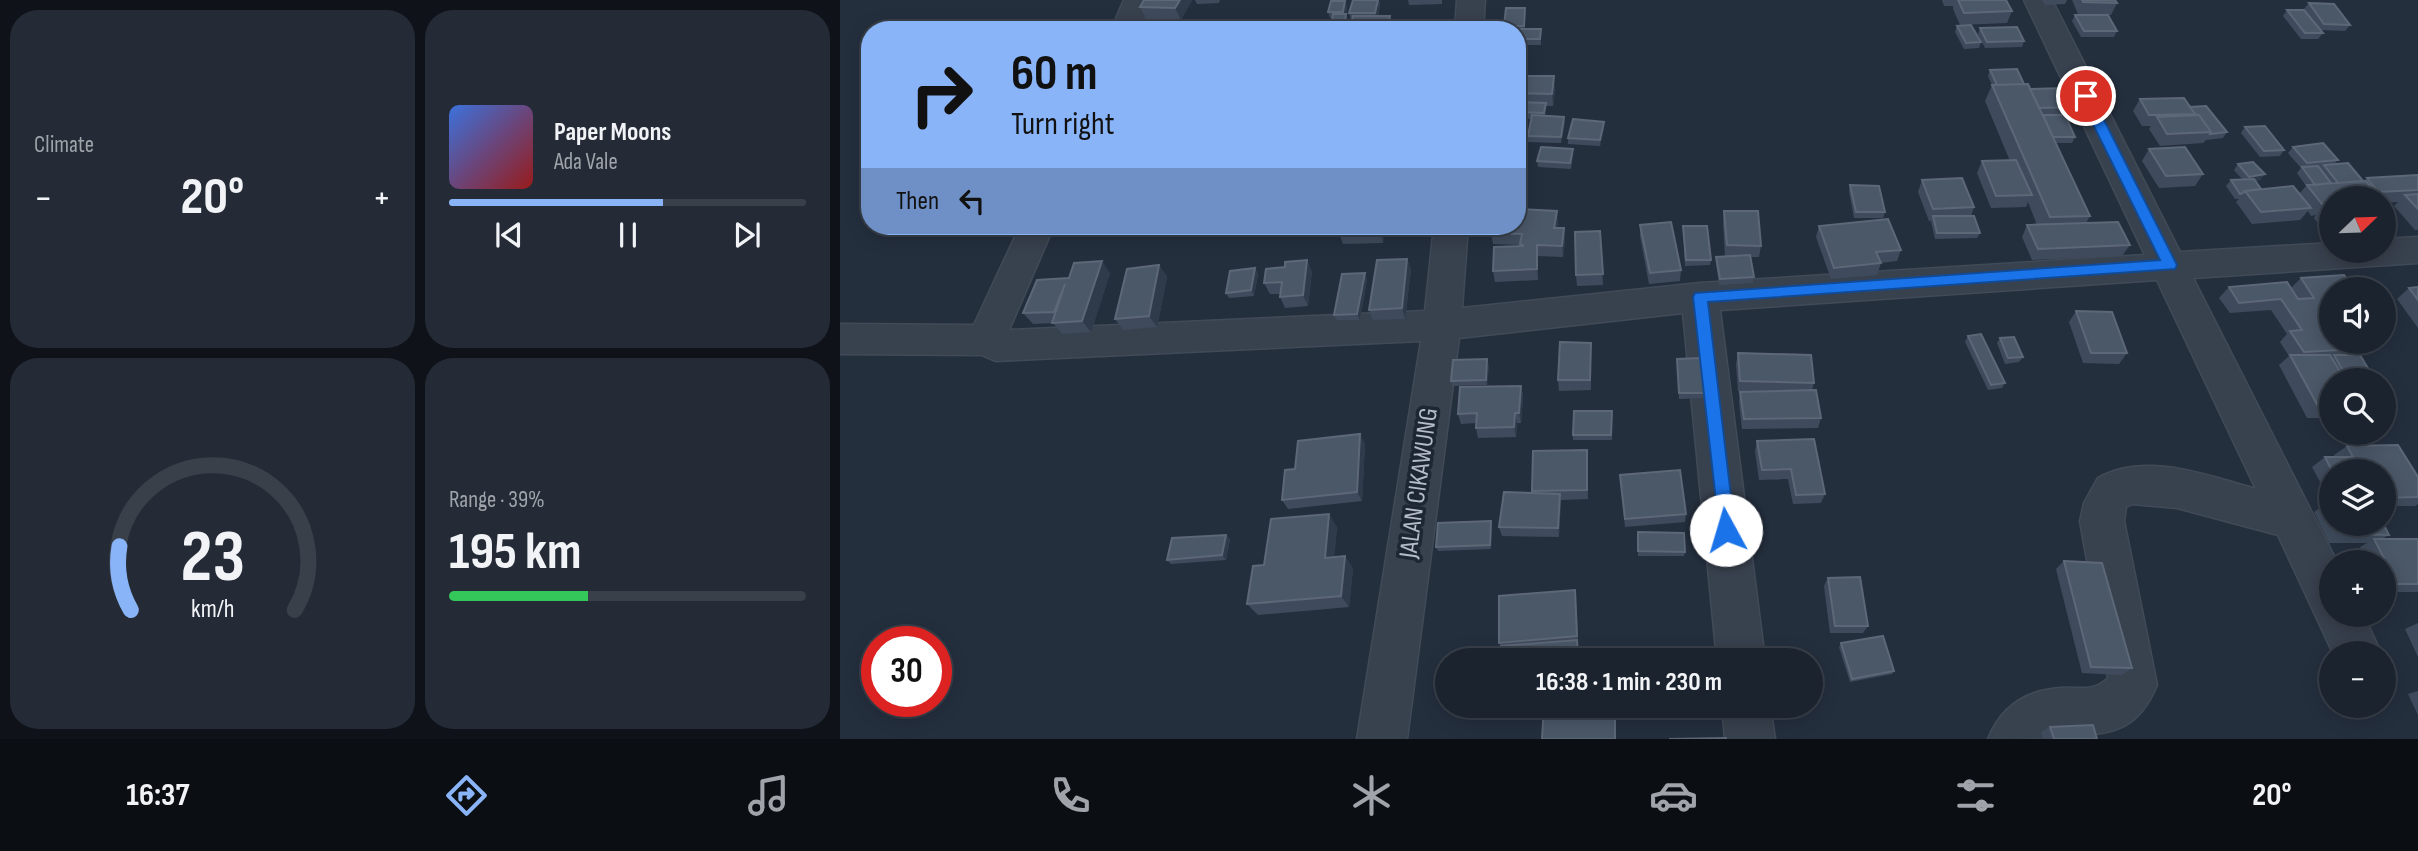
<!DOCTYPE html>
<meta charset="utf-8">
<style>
:root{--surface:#1b232e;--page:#242b36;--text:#f1f3f6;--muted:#a0a4aa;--line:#39404a;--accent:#8ab4f8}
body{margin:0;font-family:"Sofia Sans Condensed",sans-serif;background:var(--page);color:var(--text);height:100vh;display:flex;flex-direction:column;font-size:26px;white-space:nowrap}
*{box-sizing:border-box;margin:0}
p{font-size:23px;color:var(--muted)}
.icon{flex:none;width:38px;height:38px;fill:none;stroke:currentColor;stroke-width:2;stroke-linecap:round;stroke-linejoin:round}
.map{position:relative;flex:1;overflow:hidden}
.details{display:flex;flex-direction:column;gap:10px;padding:10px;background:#0f1319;width:840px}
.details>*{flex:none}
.top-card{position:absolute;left:21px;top:21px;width:665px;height:214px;border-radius:28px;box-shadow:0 4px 18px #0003,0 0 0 2px var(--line);background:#8ab4f8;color:#111;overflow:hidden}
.needle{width:46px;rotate:67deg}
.controls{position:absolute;left:1479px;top:186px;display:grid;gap:14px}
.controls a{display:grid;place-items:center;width:77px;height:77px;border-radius:50%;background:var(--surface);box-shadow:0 4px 18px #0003,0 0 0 2px var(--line);font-size:35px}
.speed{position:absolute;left:21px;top:626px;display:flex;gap:14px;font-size:35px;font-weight:700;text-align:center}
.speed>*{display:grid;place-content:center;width:91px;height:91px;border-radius:50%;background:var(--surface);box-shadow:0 4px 18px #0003,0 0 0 2px var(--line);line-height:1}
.speed .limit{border:10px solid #d22;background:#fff;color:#111}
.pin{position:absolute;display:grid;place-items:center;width:60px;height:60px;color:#fff;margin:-30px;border:4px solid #fff;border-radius:50%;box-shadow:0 2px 7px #0007}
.me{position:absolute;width:77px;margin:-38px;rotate:354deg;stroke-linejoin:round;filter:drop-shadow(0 0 5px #0008)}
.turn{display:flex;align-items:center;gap:24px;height:147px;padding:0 35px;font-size:32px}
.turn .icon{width:91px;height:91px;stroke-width:2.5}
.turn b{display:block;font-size:49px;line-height:60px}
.then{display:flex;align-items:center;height:66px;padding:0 35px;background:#0003;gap:14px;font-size:26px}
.big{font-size:52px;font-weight:700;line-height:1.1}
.details .tile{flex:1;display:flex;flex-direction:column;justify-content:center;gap:10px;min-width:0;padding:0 24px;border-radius:28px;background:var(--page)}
.details .dial{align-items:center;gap:0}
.dial svg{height:182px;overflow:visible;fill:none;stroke:var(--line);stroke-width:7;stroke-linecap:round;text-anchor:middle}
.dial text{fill:var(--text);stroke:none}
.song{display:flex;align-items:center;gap:21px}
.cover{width:84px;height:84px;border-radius:10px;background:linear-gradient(135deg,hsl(220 70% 55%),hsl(0 70% 35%))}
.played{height:7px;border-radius:4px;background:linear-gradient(90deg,var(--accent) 60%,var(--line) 60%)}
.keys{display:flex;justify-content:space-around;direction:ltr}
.heat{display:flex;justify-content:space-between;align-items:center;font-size:38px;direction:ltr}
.charge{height:10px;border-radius:5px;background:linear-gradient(90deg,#34c759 39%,var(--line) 0)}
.details .tiles{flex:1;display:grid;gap:10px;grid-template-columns:repeat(2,1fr)}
.trip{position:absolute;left:595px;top:648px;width:388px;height:70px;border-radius:35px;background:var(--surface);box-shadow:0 4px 18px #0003,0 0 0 2px var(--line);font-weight:700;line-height:70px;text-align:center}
.dock{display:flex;height:112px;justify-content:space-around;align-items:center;background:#0b0e12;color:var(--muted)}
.dock .icon{width:49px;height:49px}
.dock .selected{color:var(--accent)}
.dock b{font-size:32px;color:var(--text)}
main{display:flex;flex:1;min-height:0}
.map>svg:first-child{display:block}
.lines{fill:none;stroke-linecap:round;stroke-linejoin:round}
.minor-casing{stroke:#414a57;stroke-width:3}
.minor{fill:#38414e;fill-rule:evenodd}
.wall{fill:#3f4b5c}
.shaded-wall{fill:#2f3b4b}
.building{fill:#4b5868;stroke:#5c6777;stroke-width:2}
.route{fill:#1a73e8;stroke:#114b97;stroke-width:2}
.labels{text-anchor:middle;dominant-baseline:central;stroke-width:7;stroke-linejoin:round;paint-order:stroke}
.street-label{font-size:26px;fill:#b4bcc9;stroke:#1d2633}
</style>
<main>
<section class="details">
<div class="tiles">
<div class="tile"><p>Climate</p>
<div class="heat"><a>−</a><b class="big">20°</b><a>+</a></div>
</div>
<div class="tile">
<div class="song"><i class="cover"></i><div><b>Paper Moons</b><p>Ada Vale</p></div></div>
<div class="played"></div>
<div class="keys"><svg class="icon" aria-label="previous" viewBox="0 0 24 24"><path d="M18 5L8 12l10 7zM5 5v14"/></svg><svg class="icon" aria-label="pause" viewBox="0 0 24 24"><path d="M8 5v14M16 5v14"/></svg><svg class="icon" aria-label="next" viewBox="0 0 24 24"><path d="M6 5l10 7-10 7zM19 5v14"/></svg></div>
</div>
<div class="tile dial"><svg viewBox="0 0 100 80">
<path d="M14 69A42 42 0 1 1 86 69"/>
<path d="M14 69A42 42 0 0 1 9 41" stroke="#8ab4f8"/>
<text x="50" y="56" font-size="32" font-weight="700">23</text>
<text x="50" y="72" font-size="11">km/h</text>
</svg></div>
<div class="tile"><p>Range · 39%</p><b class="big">195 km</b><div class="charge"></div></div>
</div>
</section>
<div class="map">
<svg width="1578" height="739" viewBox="0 0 1578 739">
<rect width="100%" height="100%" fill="#242f3e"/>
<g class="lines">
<defs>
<path id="minor" d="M284,0H312L299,30H271Z
M617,0H645L643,30H615Z
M1184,0H1212L1340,252L1491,243V250H1544V239L1578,237V263L1353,278L1497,562H1491V614H1523L1541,653H1493L1438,535L1337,508L1292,504L1286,507L1284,521L1317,685C1296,736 1267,733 1219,737C1196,739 1172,739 1148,739C1161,707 1186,690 1221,688C1238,687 1255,692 1268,678L1240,521L1244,503L1258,478C1305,451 1369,476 1416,489L1317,280L880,310L925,660H877L843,313L619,338L567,739H517L581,341L156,361L142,355L0,354V324L134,325L180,226H214L169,330L585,311L594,226H628L622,308L860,283L1305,255Z
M882,705H930L935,739H885Z"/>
</defs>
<use href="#minor" class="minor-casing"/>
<use href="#minor" class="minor"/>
</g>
<path class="wall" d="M352,0L341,20L306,19L300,7Z
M355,0H380L379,3L357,4Z
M539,0L540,6L538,16H550L551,22L550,30H511V27L512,19L511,20L509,13Z
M568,0H602V4L569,5Z
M1102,0H1166L1172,11L1167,23L1120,25L1113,9V6H1104Z
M1202,0H1227L1225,4L1205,5Z
M1232,0H1275L1277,3L1271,15H1268L1277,31L1274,37H1241L1232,21L1235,15L1238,14Z
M505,1L507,7L506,14L508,20L507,30H491L492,18H490L488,12Z
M1469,3L1510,25L1505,31L1481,30L1483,33L1478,39H1461L1443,16L1447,10L1472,20L1464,9Z
M685,8V29H701V45H677V30H665L664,26Z
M1117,26L1141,42L1139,48L1124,49L1115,32Z
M1140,28L1184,41L1182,47L1145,48L1138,34Z
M1150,70L1184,84L1190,89L1235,107L1229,119H1226L1235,137L1232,143H1216L1250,216L1246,223L1290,245L1282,256L1192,260L1182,237L1187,225H1197L1188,202L1186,207L1151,208L1137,173L1142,161H1170L1145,101L1152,85L1148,76Z
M677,76L715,88L713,106H706L705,116L724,117L725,123L721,143L688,142V136L691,119L677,118Z
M1300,99L1350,107L1387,132L1383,138L1366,140L1363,143L1320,146L1309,129L1311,126H1302L1293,111Z
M764,122V128L760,146L728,144V138Z
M1405,127L1444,150L1440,156L1420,157L1401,133Z
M1453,147L1498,160L1494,164L1523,181L1527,178L1578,175V230H1575L1554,206L1558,202L1544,203V198H1491V240L1474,218L1476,215L1471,216L1468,211L1460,220L1412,224L1396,202L1399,199H1395L1386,186L1391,180L1402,179L1394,170L1398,164L1425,174L1420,180L1415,181L1421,189L1459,194L1466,186L1457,173L1461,168L1448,153Z
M733,149V155L731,169L698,167L697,161Z
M1309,149L1363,174L1355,186L1319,188L1302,161Z
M1082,180L1134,207L1131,216L1140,233L1137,238L1095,239L1091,221H1089L1078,192Z
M1010,185L1045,212L1043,218H1014L1009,191Z
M884,211L921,246L919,257H910L914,277L913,283L879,285L876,263V257H885L883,222Z
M1544,216L1553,226L1544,236Z
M718,222L717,228H724L725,240L723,257L698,256V280L655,282L653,271L680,245L653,244L651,233Z
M800,225L841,270L840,281L809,284L800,236Z
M546,226L543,243L503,244L499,233Z
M843,226L871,260L870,265L845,266Z
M979,226L1061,250L1057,261L1041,263L1037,275L991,279L976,237Z
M760,231L763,285L737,286L736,275Z
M567,259L571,270L565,319L533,320L529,310Z
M319,265L327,277L317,327L283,330L275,319Z
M415,268L418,274L414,296L389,298L386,293Z
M472,271L468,306L445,308L440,297V294H430L424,283Z
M270,273L251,332L222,334L213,323L193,324L183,313L229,278Z
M1504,275L1491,341L1517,349L1510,355L1535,380H1491V418H1467L1439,365L1449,356L1440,342L1447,334L1431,310L1390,313L1379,298L1389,287L1451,288L1461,278Z
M527,279L520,320H497L494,315Z
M1578,287V328L1557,299L1569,288Z
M1236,311L1287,353L1279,364L1243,363L1229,322Z
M1128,336L1165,383L1162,388L1148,390L1125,342Z
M1160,338L1183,357L1179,362L1165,364L1157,343Z
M751,343V390L719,391L718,380Z
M898,353L974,383L972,390L981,418L978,428L902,429L899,402L900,392H911L898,391L896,364Z
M837,359L865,393V398L839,399Z
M649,365L647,385L612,386L611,381Z
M681,386L683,396L681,423H677L676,437L638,438L636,428V423L621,424L618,414Z
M772,411V440H733V435Z
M917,441L985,494L981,503L953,504L948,479L919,480L915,451Z
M525,444L522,501L448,509L442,500Z
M1507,446L1578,477V504L1575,506H1544V471H1491V502L1472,467L1485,457H1495L1494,455Z
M747,450L748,499L721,500L719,537L662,536L659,527L692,493V491Z
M780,475L846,514L845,522L785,527Z
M1487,503H1491V523H1543L1549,535L1542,539H1578V592H1544V562H1524L1526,560L1520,547L1527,543H1489L1474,512Z
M652,525L651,549L598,551L596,547Z
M497,527L494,557L513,568L509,607L418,615L407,604L424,565Z
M798,532L845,552L844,556H798Z
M390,539L386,560L331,564L327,560Z
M1224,561L1292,668L1282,675L1242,673L1216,569Z
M988,578L1028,626L1023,633H990L984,586Z
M736,598L739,660L661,648L659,643Z
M1578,623V657L1565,629Z
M1001,643L1054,671L1052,674L1010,682L999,647Z
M1578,691V715L1568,694Z
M1210,727L1257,739H1203L1201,732Z"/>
<path class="shaded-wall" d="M340,0H352L341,20L335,8Z
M538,0L540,6L537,19L535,13Z
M505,1L507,7L505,18L503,12Z
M506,14L508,20L507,30H505Z
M550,16L551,22L550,30H549L548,26Z
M714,76L715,88L713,106L712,94Z
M724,117L725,123L721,143V137Z
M764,122V128L760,146V140Z
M1425,174L1420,180L1405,182L1409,177Z
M717,211L718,222L715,239L714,228Z
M541,226H546L543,243L540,231Z
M724,228L725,240L723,257L722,246Z
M697,245L698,256V280L697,269Z
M567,259L571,270L565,319L562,308Z
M467,260L472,271L468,306L463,295Z
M262,261L270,273L251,332L242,321Z
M319,265L327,277L317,327L309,316Z
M415,268L418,274L414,296L411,290Z
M525,273L527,279L520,320L517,314Z
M647,359L649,365L647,385L646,380Z
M681,386L683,396L681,423L679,413Z
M675,413L677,423L676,437L674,427Z
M520,434L525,444L522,501L517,492Z
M720,494L721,503L719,537L718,528Z
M489,514L497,527L493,570L485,558Z
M651,521L652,525L651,549L650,545Z
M386,535L390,539L386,560L382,555Z
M505,556L513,568L509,607L501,596Z"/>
<path class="building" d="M304,0H340L335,8L300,7Z
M513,0H538L535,13H509Z
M1118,0H1166L1172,11L1124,13Z
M1242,0H1275L1277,3L1243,2Z
M491,1H505L503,12H488Z
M1469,3L1494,4L1510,25L1484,24Z
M666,8H685L684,26H664Z
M1447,10H1464L1483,33H1465Z
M493,14H506L504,28L491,29Z
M1235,15H1268L1277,31H1244Z
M513,16H550L548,26L511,27Z
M1131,25L1141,42L1126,43L1117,26Z
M1177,27L1184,41L1147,42L1140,28Z
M667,29H701L700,39H677V30Z
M1177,69L1184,84L1157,85L1150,70Z
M677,76H714L712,94L677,93Z
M1188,84L1250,216L1210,217L1152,85Z
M1225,88L1235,107L1199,108L1190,89Z
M1344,98L1355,114L1309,115L1300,99Z
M677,102L706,103L704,113L677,112Z
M1366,106L1387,132L1370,134L1371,132L1359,115H1356L1350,107Z
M692,115L724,117L721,137L688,136Z
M1203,115H1225L1235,137H1213Z
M1359,115L1371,132L1327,134L1317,117Z
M733,119L764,122L760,140L728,138Z
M1425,126L1444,150L1424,151L1405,127Z
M1483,143L1498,160L1467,163L1453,147Z
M701,147L733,149L730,163L697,161Z
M1345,147L1363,174L1326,176L1309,149Z
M1176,160L1192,195L1156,196L1142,161Z
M1413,162L1425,174L1409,177L1398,164Z
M1508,163L1523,181L1498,183L1484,165Z
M1478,166L1491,183L1475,185L1462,167Z
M1578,175V190L1538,192L1527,178Z
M1122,178L1134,207L1093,209L1082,180Z
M1414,179L1421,189L1405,191L1403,193L1400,194L1391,180Z
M1526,181L1541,198H1491V203L1482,204L1467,185Z
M1010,185L1039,186L1045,212H1016Z
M1453,186L1471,208L1421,212L1405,191Z
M1578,194V209L1565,195Z
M1491,206V215L1484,207Z
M677,209L717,211L714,228H724L722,246L697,245V269L653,271L654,247L684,246L680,244L682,234L651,233L652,226H677Z
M884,211H918L921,246L887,245Z
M1093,216H1134L1140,233H1097Z
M1544,216L1553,226L1544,227Z
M1048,219L1061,250L1036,252L1041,263L994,268L979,226Z
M831,222L841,270L810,273L800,225Z
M1278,222L1290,245L1198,249L1187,225Z
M500,226H541L540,231L499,233Z
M843,226H867L871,260H846Z
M760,231L763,274L736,275L735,232Z
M910,255L914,277L880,279L876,257Z
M567,259L562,308L529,310L537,260Z
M467,260L463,295L440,297L442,282L424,283L426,269L445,267V262Z
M262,261L242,321L212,323L225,284L214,312L183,313L197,280L229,278L234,263Z
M319,265L309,316L275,319L287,269Z
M415,268L411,290L386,293L390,271Z
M525,273L517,314L494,315L502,274Z
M1504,275L1514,289H1491V341H1511L1517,349L1464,352L1450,331L1462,330L1441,299L1399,303L1389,287L1447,282L1458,299L1474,298L1461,278Z
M1578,287V300L1569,288Z
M1236,311L1272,312L1287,353H1251Z
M1141,334L1165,383L1151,385L1128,336Z
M1174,337L1183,357L1168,358L1160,338Z
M720,342L751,343L750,380H718Z
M898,353L971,355L974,383L900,381Z
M1450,355H1490L1505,380H1491V408H1479Z
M1494,355H1520L1535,380H1508Z
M862,358L865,393H839L837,359Z
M647,359L646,380L611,381L613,360Z
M681,386L679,413H675L674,427L636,428L637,413L618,414L620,387Z
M976,390L981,418L904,419L900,392Z
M1544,395L1548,403H1544Z
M734,411H772L771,435H733Z
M520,434L517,492L442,500L445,470L455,469L458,441Z
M974,439L985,494L956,495L951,469L922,470L917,441Z
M1558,445L1578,477V497L1544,498V471H1492L1485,457H1513L1507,446Z
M747,450V490L692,491L693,451Z
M840,470L846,514L785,519L780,475Z
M664,492L720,494L718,528L659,527Z
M489,514L485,558L505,556L501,596L407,604L413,566L424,565L431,519Z
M651,521L650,545L596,547L598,523Z
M1497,523H1543L1549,535L1502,534Z
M798,532L844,533L845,552L798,551Z
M386,535L382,555L327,560L332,538Z
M1534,539H1578V584H1545L1544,581V562H1533L1531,558H1544Z
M1224,561L1262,563L1292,668L1251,667Z
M1020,577L1028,626H995L988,578Z
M735,590L737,636L659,643V596Z
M1043,636L1054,671L1012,679L1001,643Z
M737,640L738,660H661V646Z
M704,705H775V739H702Z
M1253,725L1257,739H1214L1210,727Z
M886,738V739H829Z"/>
<path class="route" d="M1246,92L1252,96L1337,265L1335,269L868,302L895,530L893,536L886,538L880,536L853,297L855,293L1320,260L1239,96Z"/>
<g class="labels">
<g class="street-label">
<text transform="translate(579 483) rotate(-82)">JALAN CIKAWUNG</text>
</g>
</g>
</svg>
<div class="controls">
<a><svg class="needle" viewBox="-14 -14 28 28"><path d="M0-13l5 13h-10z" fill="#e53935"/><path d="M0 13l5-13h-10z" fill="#a0a4aa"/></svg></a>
<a><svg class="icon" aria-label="sound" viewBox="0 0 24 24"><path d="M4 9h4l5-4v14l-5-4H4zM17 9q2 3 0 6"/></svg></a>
<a><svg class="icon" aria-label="search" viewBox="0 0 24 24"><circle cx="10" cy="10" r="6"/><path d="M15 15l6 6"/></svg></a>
<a><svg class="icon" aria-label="layers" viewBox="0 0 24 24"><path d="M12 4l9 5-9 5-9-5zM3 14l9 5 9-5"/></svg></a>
<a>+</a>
<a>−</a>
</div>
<div class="speed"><div class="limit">30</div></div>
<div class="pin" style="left:1246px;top:96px;background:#d93025"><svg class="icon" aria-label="arrive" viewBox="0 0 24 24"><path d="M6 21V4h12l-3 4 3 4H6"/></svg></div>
<svg class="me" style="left:886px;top:530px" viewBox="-20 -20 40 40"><circle r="19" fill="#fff"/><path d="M0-13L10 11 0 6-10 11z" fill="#1a73e8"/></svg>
<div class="trip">16:38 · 1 min · 230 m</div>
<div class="top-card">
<div class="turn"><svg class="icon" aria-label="right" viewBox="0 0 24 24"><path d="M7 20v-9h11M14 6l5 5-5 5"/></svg><div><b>60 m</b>Turn right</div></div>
<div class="then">Then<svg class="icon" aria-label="left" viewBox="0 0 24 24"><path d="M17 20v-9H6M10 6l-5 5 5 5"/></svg></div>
</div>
</div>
</main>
<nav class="dock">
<b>16:37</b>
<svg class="icon selected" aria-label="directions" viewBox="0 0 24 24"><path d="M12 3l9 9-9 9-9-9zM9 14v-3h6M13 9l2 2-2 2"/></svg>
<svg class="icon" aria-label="music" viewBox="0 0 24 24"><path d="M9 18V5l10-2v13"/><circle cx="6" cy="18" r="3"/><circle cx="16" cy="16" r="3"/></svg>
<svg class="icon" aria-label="phone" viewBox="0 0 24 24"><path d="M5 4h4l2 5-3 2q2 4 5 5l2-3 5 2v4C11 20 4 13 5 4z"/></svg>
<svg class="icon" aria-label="climate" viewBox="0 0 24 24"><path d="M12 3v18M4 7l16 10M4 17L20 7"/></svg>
<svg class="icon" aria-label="car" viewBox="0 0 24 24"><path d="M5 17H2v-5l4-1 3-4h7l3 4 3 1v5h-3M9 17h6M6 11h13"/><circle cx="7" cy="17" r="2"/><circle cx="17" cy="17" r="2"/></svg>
<svg class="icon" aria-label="filters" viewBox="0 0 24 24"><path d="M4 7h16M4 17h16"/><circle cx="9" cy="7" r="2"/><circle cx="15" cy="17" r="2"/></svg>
<b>20°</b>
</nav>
